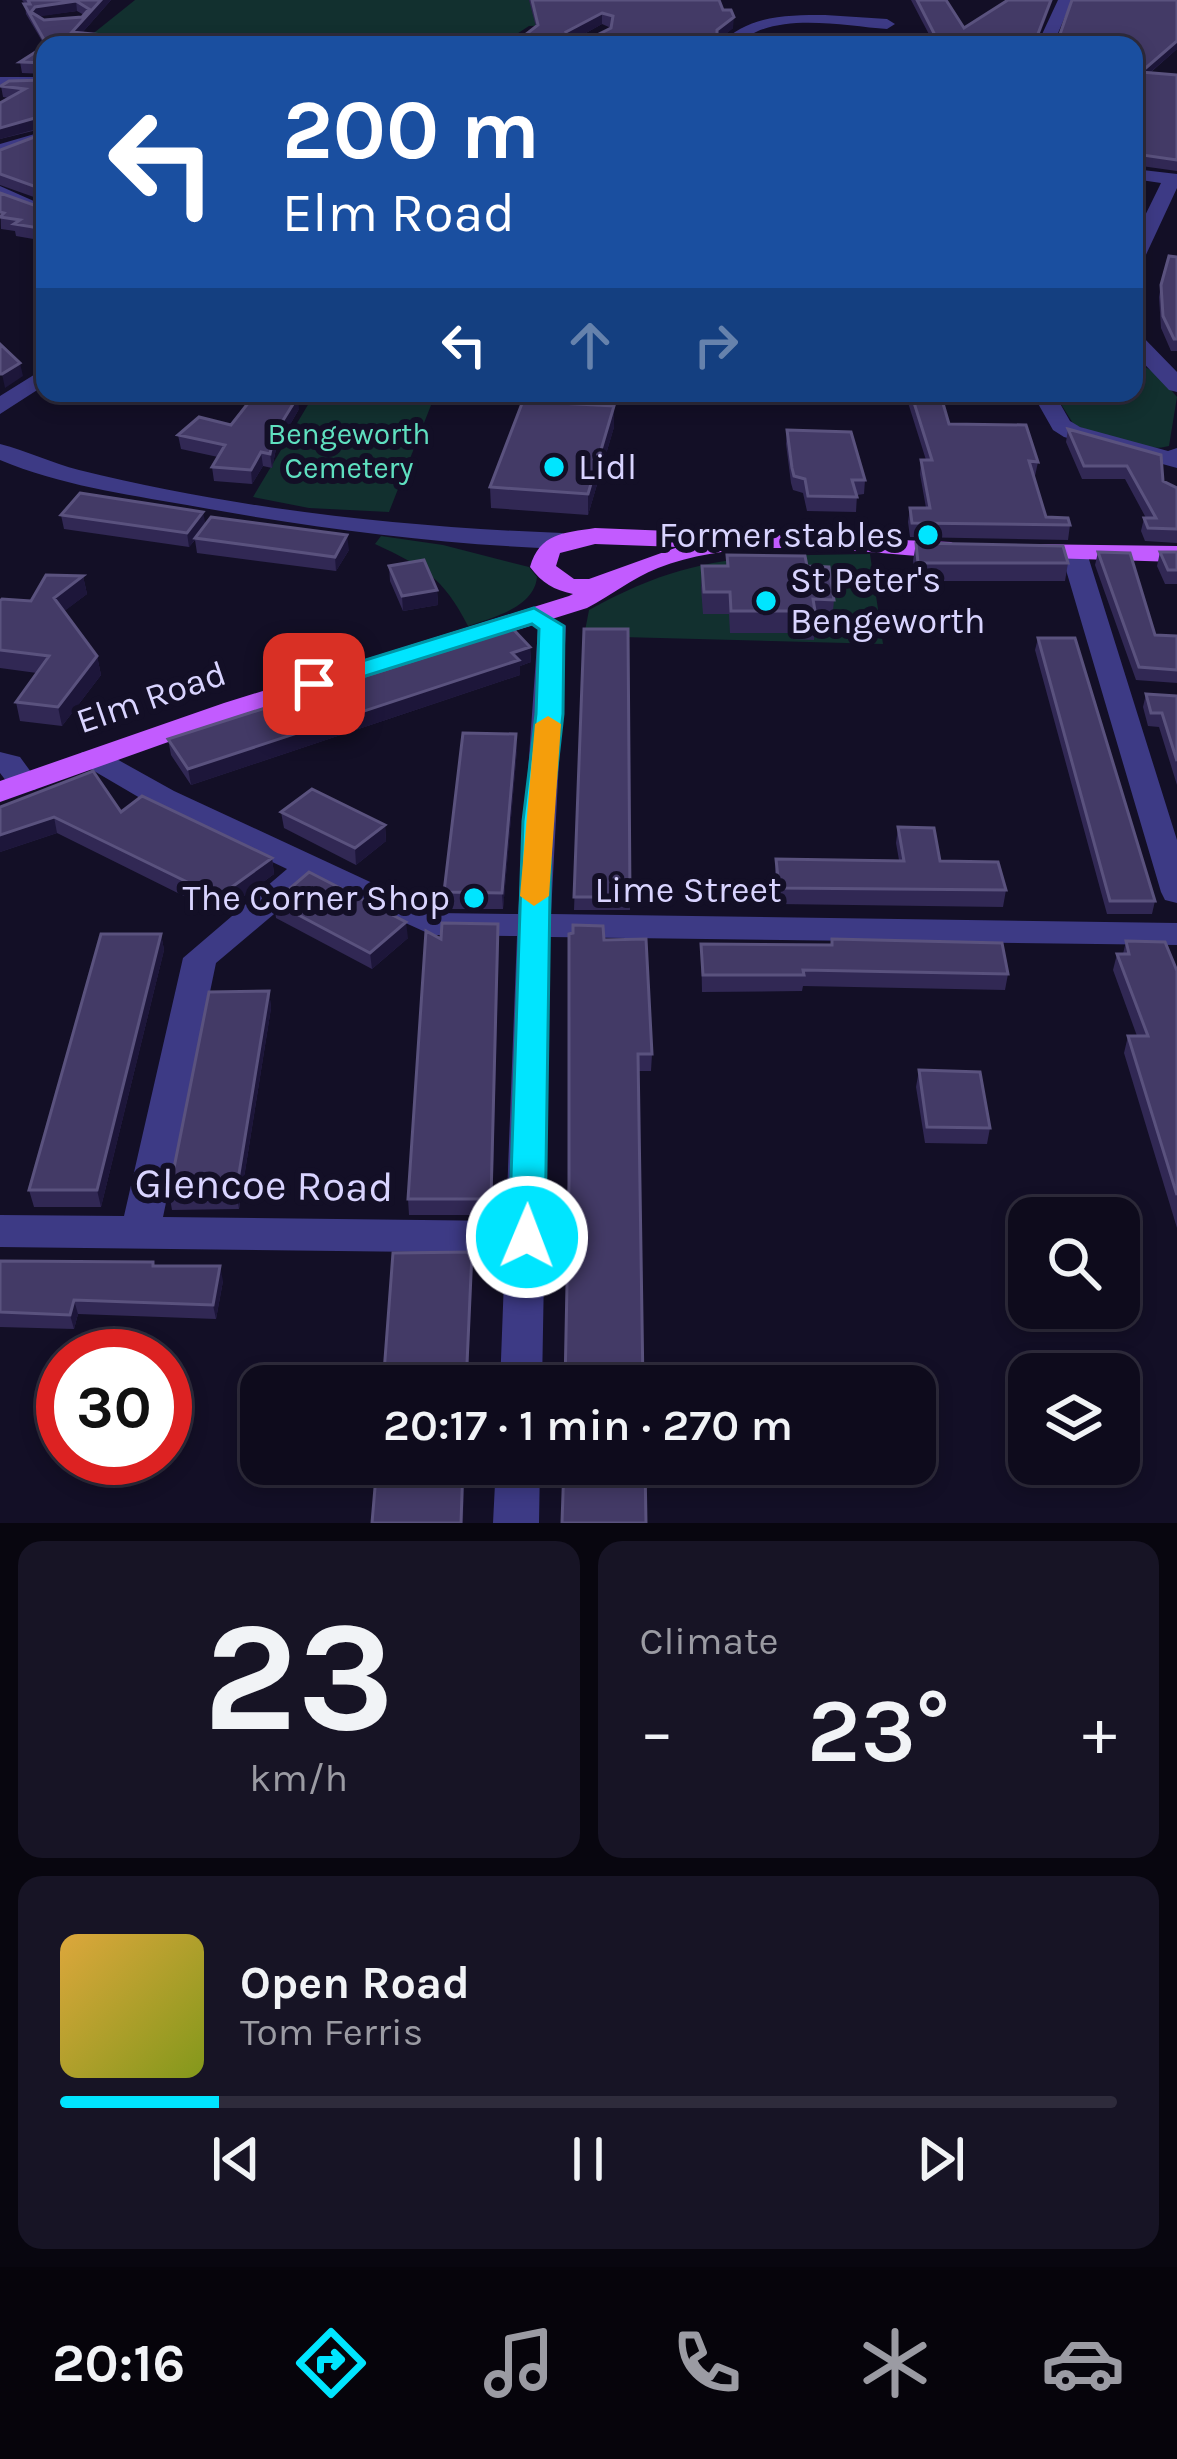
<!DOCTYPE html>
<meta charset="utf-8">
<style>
:root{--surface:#0e0b1c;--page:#171425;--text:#f1f3f6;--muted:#9b9ba3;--line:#2e2b3b;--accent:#00e5ff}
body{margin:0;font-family:Karla,sans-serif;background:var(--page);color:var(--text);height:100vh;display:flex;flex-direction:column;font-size:45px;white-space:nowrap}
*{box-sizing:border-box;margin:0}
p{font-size:39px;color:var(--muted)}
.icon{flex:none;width:66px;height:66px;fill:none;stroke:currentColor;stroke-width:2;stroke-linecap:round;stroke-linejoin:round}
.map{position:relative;height:1523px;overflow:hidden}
.sheet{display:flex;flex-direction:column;gap:18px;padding:18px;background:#08060f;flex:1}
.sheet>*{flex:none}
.hud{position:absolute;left:36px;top:36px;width:1107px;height:366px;border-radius:24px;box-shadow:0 6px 18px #0003,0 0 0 3px var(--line);background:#1a4fa0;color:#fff;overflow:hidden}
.controls{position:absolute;left:1008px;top:1197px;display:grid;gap:24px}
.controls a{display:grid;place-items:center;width:132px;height:132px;border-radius:24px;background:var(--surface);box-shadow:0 6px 18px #0003,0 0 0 3px var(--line);font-size:60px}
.speed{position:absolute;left:36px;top:1329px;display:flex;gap:24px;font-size:60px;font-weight:700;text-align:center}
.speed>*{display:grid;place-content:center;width:156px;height:156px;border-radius:50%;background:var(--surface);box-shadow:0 6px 18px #0003,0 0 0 3px var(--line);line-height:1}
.speed .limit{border:18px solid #d22;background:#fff;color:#111}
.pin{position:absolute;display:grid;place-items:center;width:102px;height:102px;color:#fff;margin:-51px;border-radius:24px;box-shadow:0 6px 18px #0006}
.me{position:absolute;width:132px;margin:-66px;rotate:1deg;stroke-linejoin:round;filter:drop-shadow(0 0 9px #0008)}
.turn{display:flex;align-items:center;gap:42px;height:252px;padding:0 48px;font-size:54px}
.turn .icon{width:156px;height:156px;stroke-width:2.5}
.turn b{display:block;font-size:84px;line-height:102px}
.lanes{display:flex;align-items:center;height:114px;padding:0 48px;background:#0003;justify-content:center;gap:60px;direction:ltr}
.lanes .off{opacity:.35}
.big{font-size:90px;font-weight:600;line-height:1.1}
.sheet .card{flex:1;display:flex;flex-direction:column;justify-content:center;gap:18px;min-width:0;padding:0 42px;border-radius:24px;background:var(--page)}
.sheet .dial{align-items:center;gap:0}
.dial b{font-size:156px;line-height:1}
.song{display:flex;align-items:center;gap:36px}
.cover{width:144px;height:144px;border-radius:18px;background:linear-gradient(135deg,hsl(40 70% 55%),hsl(70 70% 35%))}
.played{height:12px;border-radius:6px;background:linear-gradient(90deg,var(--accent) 15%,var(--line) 15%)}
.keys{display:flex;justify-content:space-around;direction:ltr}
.heat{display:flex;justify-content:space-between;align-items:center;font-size:66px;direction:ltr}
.sheet .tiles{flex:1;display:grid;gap:18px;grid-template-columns:1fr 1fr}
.card:last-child{grid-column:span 2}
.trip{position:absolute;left:240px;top:1365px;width:696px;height:120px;border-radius:24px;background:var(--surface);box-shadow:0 6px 18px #0003,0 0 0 3px var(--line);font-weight:600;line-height:120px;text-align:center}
.tabs{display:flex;height:192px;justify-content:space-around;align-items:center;background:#06040b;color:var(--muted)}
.tabs .icon{width:84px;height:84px}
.tabs .on{color:var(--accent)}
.tabs b{font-size:54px;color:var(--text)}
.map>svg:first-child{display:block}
.green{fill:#12302f}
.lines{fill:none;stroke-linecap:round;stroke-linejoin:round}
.minor{fill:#3d3a85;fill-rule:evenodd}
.major{fill:#c25bff;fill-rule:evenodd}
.wall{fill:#312854;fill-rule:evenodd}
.shaded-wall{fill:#1d163a}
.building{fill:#433a66;stroke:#5a527e;stroke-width:3;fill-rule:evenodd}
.route{fill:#00e5ff;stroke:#0095a6;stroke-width:3}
.slow{fill:#f59e0b}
.poi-dot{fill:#00e5ff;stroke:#130f26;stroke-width:4.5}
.labels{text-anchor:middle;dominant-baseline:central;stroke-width:12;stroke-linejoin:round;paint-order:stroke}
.far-park-label{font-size:30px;fill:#5fe0c0;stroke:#130f26}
.poi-label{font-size:36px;fill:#d9d4ff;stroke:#130f26;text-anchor:start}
.street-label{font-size:36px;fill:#d9d4ff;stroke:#130f26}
.near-street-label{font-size:42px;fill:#d9d4ff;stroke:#130f26}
</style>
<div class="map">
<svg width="1177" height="1523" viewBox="0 0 1177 1523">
<rect width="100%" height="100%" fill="#130f26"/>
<path class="green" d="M135,0H529L532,9L576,25L529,26L500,45H155L85,40Z
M1134,361L1158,374L1177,397L1169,446C1139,454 1102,434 1074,425L1054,393H1134Z
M315,393H581L575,408L435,395L389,512L309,508L253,497Z
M381,536L443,545L529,567L537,577C534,608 493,617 468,626C443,577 424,567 375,544Z
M870,554L883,644L584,636L589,610C694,552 754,556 870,554Z"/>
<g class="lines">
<path class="minor" d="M1058,0H1072L1053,45H1037Z
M825,15L887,19L895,24L887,29C843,26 772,10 737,45H720C747,15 787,15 825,15Z
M0,77H45V87H0Z
M45,131V141L0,157V144Z
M1134,169L1177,174V188L1144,259L1134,265V238L1161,183L1134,179Z
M0,186L45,206V219L0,199Z
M1134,335L1142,336L1177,372V392L1169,390L1134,353Z
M45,368V385L0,414V396Z
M1032,393H1054L1070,421L1080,427L1168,451L1177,448V468L1064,437L1053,430Z
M0,444C27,451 52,463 79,470C236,509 401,527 562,533L575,541L562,549C436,544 312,528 187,505C124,494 60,485 0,460Z
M1074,545L1087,553L1177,840V903L1165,900L1161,892L1061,553Z
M534,608L566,626L551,914L1177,923V945L550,937L542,1386H500L505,1253L0,1247V1215L124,1216L183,958L287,869L152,805L82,764L78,758L82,752H104L174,791L437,913L518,914L538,629L520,616ZM313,881L432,935L517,936L506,1221L163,1217L216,963Z
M0,752L20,757L39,783L35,790H13L0,773Z
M496,1464H540L539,1523H493Z"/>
<path class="major" d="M595,528L951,542L964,550L951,558C858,554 747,533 658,568C631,579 612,595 587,608L244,715L0,802V781L224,703L569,596L573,594C554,590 542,583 530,567C540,533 563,533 595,528ZM595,544L678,547L589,579H574L556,566L560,553Z
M1023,544L1177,546V562L1014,557L1010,552Z"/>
</g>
<path class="wall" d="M22,0H111L82,33L208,45L45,46L26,14L25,4ZM77,11L84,15L82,17L44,20L38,16Z
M529,0H719L733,28L723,36L512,45L536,27ZM602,24L611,28L591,38H577Z
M911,0H946L964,28L1038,39L1177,49L1150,73L1177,75V171L1134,165L933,42Z
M45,46V74L22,73L20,62Z
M45,80V128L0,139V103L9,98L3,97L1,86Z
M45,133V201L0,185V150Z
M0,193L45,209V241L16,236L15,231L1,229Z
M1177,257V351H1171L1161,328L1159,297L1161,285Z
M905,393H940L949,424L1038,462L1035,476H1033L1046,517L1070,525L1068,540L910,537L908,522L910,508H926L920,474L921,460H926Z
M564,394V403L614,406V427L588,515L491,508L490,487Z
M299,409L276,449L272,468L263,466L252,484L214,481L212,467L218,457L181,449L178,435Z
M1068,429L1177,488V543L1145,541L1141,531L1144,518H1146L1125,479H1082L1066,442Z
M787,430L865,480L864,494L857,495L856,512L807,511L803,493L793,490L791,483L786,444Z
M61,515L205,525L349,550L336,571L197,553L195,540L189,547L64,529Z
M916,543L1068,563L1065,581H916L913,561Z
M1098,552L1155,635L1177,636V683L1136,680L1095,565Z
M1160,552H1177V584H1165L1157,566Z
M727,555L807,566L834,600L832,622H815L814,640L792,639L791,633H730L729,614H703L701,588L702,566H726Z
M389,566L437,590L438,605L403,611L390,581Z
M83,576L87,594L64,611L97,656L101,675L62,726L20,721L16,702L37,673L0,668V601H31Z
M584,629H628L630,910H574Z
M1038,638L1155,901L1152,914H1107L1035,650Z
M530,647L531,662L520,666V675L191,785L171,755L168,739Z
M1146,694L1177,696V785L1159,727L1148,726L1143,707Z
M517,749L503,909H445L444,892Z
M0,807L121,812L272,858L274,874L220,914L57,833L0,852Z
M281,812L385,825L386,841L356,865L284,828Z
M898,827L940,861L1006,890L1003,907L777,904L775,875L776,859L899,860L896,843Z
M274,902L408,938L372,969L276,918Z
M498,924L492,1215H409L408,1199L441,939Z
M161,934L164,950L101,1207H34L29,1190Z
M832,939L1008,974L1005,990L803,986L802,991L702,992L701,944L831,945Z
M604,940L652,1054L651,1071H638Z
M1126,941L1177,971V1228L1124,1053L1128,1036H1137L1113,970L1117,954H1123Z
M269,991L271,1008L239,1209L172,1210L169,1193Z
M919,1070L990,1128L987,1144L925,1143L916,1087Z
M0,1261L154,1266L223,1281L216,1319L78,1314L74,1329L0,1327Z"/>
<path class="shaded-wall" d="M101,0H111L74,42L72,32Z
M1051,0H1053L1036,45V39Z
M76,1L77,11L36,17L31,12L35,7Z
M602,13V24L566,44V32Z
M734,17L733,28L717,42V30Z
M1177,41V49L1139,82L1141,72Z
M42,116L44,127L0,139V128Z
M20,363L23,376L5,388L2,374Z
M298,396L299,409L276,449L272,468L270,454L274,435Z
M614,406V427L588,515V494Z
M261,452L263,466L252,484L251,470Z
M203,512L206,526L189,547L187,533Z
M347,535L349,550L336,571L335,557Z
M83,576L87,594L58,616L54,598Z
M437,590L438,605L403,611L402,596Z
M530,647L531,662L520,666V675L191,785L188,769Z
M97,656L101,675L62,726L58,707Z
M516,734L517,749L503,909L502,893Z
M54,817L57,833L0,852V835Z
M385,825L386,841L356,865L355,848Z
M272,858L274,874L220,914L218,897Z
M406,922L408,938L372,969L370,953Z
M498,924L499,940L492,1215L491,1199Z
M161,934L164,950L101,1207L97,1190Z
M269,991L271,1008L239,1209L236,1192Z
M472,1252L468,1386H466Z
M220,1266L223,1281L216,1319L213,1305Z
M74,1300L78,1314L74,1329L70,1315Z
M463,1464H465L463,1523H461Z"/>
<path class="building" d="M28,0H101L72,32L208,45H47L24,4H30ZM76,1L89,9L82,17L44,20L31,12L35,7Z
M532,0H719L723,10H731L734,17L717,30V36H741L745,45H512L538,25ZM602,13L613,16L611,28L591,38H570L566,32Z
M917,0H946L964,28L1008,0H1051L1036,39L1059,37L1072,0H1177V41L1141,72L1177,75V160L1136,154L1134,156V45H910L912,40L939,43Z
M45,46V63L20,62Z
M45,80V118L42,116L0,128V103L25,89L1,86L9,81Z
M45,133V193V190L0,174V150Z
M0,193L45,209V229L14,224L20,220L0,217L4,213L0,212Z
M1169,256L1177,257V339H1174L1163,316L1161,285Z
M0,344L20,363L2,374H0Z
M256,393L298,396L274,435L270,454L261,452L251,470L212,467L225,445L178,435L199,417L231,425Z
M526,393L564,394L561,403L614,406L588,494L490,487Z
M911,393H940L949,424L1026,425L1038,462L1029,461L1046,517L1068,518L1070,525L912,523L910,508H930L921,460H932Z
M1068,429L1161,455L1163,481L1177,488V529L1148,528L1144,518H1156L1127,466H1084Z
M787,430L851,432L865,480H852L857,497L808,496L805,479L794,476L792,468Z
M80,493L203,512L187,533L61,515Z
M211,517L347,535L335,557L195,538Z
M916,543L1063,546L1068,563H918Z
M1098,552L1130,553L1155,635L1177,636V670L1139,667Z
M1160,552H1177V570H1168Z
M727,555L805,556L807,566L829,567L834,600L813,599L816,617H794L793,611H731L730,592H704L702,566H728Z
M424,560L437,590L402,596L389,566Z
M46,575L83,576L54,598L97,656L58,707L16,702L49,656L0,650V601L2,599L31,601Z
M513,629L530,647L512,653L519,660L188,769L168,739Z
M584,629H628L630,897H574Z
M1038,638H1075L1155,901H1110Z
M1146,694L1177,696V761L1162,713H1151Z
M463,733L516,734L502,893L444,892Z
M93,771L121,812L142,796L272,858L218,897L54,817L0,835V807Z
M312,789L385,825L355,848L281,812Z
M898,827L934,828L940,861L998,862L1006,890L779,888L776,859L904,861Z
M309,872L406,922L370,953L274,902Z
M442,923L498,924L491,1199H408L426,931L441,939Z
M573,925L603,926L604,940L646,939L652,1054H638L643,1386H565L569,1182V934L573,933Z
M101,934H161L97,1190H29Z
M832,939L1002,943L1008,974L803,970L804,975H703L701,944L832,945Z
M1126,941L1165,942L1177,971V1195L1128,1036H1148L1117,954H1129Z
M269,991L236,1192L169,1193L209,992Z
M919,1070L980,1072L990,1128L927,1127Z
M472,1252L466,1386H383L393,1253Z
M0,1261L153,1262V1266H220L213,1305L74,1300L70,1315L0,1312Z
M377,1464H463L461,1523H372Z
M564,1464H645L646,1523H562Z"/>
<path class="route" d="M534,608L564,626L563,714L551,821L545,1237L540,1247L527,1251L514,1247L509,1237L523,821L536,714L539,629L532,624L314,692L301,684L304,679Z"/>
<path class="slow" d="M548,716L561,724L549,896L534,906L520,896L535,724Z"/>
<g class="poi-dot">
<circle cx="554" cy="467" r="12"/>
<circle cx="928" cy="535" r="12"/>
<circle cx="766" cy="601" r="12"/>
<circle cx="474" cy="898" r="12"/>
</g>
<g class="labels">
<g class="far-park-label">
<text x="349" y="434">Bengeworth<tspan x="349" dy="34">Cemetery</tspan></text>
</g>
<g class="poi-label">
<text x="578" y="467">Lidl</text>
<text x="904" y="535" text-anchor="end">Former stables</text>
<text x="790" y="580">St Peter's<tspan x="790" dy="41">Bengeworth</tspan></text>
<text x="450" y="898" text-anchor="end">The Corner Shop</text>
</g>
<g class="street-label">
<text transform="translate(151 697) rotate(-19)">Elm Road</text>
<text x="688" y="890">Lime Street</text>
</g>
<g class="near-street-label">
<text transform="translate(264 1185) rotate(1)">Glencoe Road</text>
</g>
</g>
</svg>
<div class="controls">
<a><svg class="icon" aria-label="search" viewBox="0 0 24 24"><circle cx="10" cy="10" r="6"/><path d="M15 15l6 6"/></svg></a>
<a><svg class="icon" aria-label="layers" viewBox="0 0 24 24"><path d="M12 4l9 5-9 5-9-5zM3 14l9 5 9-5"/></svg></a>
</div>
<div class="speed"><div class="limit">30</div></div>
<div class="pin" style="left:314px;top:684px;background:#d93025"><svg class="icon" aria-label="arrive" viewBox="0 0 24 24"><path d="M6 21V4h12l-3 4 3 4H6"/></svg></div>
<svg class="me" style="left:527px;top:1237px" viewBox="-20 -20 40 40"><circle r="17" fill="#00e5ff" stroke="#fff" stroke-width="3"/><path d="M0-11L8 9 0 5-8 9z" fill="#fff"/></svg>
<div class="trip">20:17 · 1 min · 270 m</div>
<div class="hud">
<div class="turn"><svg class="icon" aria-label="left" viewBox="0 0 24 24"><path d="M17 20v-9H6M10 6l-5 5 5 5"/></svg><div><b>200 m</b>Elm Road</div></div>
<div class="lanes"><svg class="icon" aria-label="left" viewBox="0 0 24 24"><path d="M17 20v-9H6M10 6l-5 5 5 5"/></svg><svg class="icon off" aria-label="ahead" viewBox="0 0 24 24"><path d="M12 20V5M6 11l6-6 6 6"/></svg><svg class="icon off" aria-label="right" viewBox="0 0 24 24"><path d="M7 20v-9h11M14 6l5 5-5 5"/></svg></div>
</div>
</div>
<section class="sheet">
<div class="tiles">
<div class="card dial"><b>23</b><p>km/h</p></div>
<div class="card"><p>Climate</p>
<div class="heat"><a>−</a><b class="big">23°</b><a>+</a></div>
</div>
<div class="card">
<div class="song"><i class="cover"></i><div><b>Open Road</b><p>Tom Ferris</p></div></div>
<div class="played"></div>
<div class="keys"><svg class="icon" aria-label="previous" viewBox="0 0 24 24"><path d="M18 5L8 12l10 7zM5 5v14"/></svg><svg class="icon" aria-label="pause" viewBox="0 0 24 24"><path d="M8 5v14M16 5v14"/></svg><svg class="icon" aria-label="next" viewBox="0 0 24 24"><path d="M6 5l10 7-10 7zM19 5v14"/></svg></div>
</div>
</div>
</section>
<nav class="tabs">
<b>20:16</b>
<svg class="icon on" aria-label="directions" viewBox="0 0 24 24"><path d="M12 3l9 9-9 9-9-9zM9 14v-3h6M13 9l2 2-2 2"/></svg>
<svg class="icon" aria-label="music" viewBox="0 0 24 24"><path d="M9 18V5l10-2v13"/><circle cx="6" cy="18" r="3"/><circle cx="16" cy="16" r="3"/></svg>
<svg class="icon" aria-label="phone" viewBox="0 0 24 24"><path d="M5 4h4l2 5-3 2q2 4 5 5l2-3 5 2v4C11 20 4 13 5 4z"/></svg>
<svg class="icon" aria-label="climate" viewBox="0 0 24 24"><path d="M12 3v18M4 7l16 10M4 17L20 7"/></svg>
<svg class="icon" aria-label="car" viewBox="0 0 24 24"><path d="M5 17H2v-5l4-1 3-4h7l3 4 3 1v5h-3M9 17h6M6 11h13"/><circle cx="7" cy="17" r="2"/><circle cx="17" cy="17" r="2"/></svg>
</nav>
